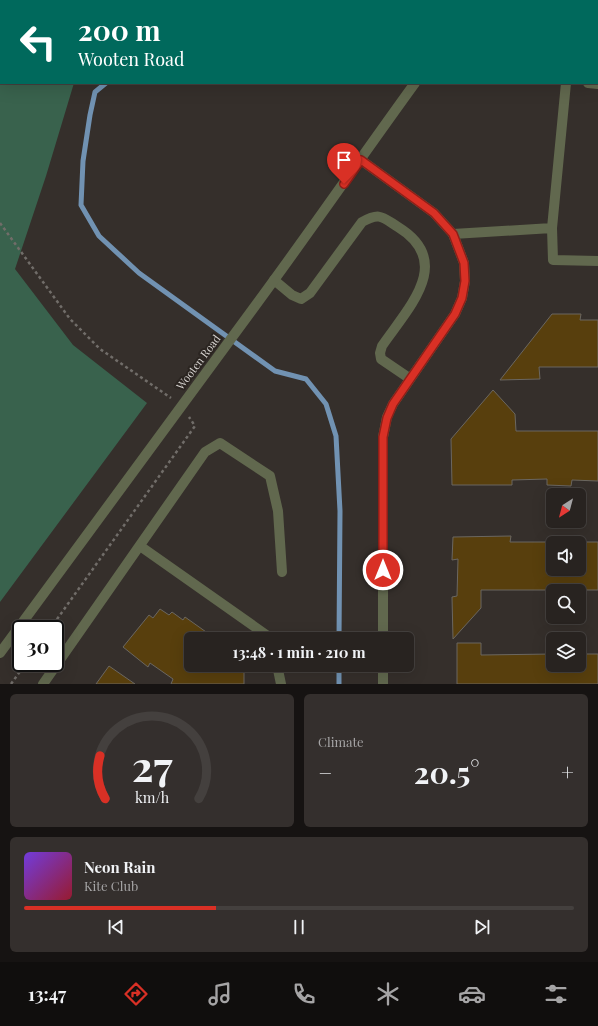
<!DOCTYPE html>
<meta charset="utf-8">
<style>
:root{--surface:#282320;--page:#342f2d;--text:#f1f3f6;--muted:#a5a4a5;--line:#44403e;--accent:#d93025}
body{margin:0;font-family:"Playfair Display",serif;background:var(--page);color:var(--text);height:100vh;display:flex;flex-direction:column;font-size:15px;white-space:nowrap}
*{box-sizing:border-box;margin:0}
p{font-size:13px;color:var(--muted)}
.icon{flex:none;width:22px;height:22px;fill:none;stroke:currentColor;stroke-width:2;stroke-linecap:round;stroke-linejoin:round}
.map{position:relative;height:684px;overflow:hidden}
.details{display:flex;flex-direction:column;gap:10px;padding:10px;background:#161312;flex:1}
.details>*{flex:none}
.hud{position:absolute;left:0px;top:0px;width:598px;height:84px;box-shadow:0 4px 16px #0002,0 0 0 1px var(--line);background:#00695c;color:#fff;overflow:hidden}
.needle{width:26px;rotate:216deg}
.controls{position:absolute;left:546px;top:488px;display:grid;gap:8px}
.controls a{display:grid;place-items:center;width:40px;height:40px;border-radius:6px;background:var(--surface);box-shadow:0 4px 16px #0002,0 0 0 1px var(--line);font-size:20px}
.speed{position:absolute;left:12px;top:620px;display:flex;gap:8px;font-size:20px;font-weight:700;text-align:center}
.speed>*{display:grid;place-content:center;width:52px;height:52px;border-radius:50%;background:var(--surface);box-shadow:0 4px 16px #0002,0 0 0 1px var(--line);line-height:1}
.speed .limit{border:2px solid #111;border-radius:6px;background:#fff;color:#111}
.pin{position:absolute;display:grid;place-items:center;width:34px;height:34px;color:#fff;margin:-41px -17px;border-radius:50% 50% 50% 0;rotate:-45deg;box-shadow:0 0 4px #0007}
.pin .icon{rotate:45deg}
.me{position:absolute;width:44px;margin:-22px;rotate:0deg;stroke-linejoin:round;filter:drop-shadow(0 0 3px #0008)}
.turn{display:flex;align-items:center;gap:14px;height:84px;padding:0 12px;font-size:18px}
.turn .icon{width:52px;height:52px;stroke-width:2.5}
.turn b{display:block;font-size:28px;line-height:34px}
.big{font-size:30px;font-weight:700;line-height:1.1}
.details .tile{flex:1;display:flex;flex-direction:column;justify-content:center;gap:6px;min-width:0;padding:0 14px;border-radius:6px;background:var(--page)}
.details .dial{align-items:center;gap:0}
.dial svg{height:104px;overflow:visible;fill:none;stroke:var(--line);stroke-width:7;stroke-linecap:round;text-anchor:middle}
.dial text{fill:var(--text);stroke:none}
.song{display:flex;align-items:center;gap:12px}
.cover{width:48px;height:48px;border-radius:6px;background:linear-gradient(135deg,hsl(260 70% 55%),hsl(350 70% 35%))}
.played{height:4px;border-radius:2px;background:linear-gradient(90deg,var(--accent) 35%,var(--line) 35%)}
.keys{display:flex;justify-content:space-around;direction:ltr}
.heat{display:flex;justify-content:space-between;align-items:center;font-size:22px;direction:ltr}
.details .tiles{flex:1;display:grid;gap:10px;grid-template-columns:1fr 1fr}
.tile:last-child{grid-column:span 2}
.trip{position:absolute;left:184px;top:632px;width:230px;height:40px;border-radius:6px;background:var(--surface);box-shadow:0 4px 16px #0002,0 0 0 1px var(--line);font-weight:700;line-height:40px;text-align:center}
.tabs{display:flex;height:64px;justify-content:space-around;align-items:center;background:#100e0d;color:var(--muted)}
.tabs .icon{width:28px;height:28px}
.tabs .on{color:var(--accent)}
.tabs b{font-size:18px;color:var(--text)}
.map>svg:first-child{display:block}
.green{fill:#39624d}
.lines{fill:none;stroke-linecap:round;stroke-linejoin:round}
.stream{stroke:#7192b2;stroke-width:5}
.building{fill:#583f0d;stroke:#6b6761}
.path{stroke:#716d69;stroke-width:2.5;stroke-dasharray:3 3;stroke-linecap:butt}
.lane{stroke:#61684e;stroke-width:10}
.street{stroke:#61684e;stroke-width:10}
.route-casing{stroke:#8d1f18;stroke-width:10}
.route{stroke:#d93025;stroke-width:7}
.labels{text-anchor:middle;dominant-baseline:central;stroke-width:4;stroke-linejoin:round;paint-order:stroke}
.street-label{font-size:11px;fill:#d7d4d1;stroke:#2b2521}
</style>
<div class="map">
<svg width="598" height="684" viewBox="0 0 598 684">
<rect width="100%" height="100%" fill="#352f2b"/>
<path class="green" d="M0,0H132L1,1V83H74L46,176L15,269L73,345L147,403L0,602Z"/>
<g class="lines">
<path class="stream" d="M179,1V0
M106,83L95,92L90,115L83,161L81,205L99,236L139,273L275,371L306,379L326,404L336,436L340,511L339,639
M339,684V665"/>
</g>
<path class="building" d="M552,314H581L580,320H598V367H539L540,379L500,380Z
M493,390L515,414L516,431H598V481L572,480L571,486L547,485V479L512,480V485H452L451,439Z
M511,536L510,542H553V569H579V542H598V590H481V608L453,639L452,597L457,596L458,559L452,560L453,537Z
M160,609L169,615L172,612L183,620L185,617L216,639H191V665H244V684H171L173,679L150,663L148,667L123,647L149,615L153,618Z
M457,643H481V655L553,654V665H579V654H598V684H457Z
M109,666L135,684H96Z"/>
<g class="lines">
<path class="path" d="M398,1L399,0
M0,223L70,319L100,349L171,398
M50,629L195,426L189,417
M11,684L26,663"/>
<path class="lane" d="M588,83L598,84
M552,228L553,260L598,261
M453,234L552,228L566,83
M274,280L292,295L301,299L310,293L362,222C380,212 382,217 398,227C455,262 408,308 382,346L380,353L381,359L409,378
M140,546L272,639
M277,665L281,684
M43,684L205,452L220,443L270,476L278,511L282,572"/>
<path class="street" d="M472,1L473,0
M361,160L434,213L453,234L464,263L465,281L462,298L455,314L393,404L387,417L383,437V639
M0,653C86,536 172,419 258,302C311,230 362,156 415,83
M383,684V665"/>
</g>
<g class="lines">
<defs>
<path id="route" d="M344,184L361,160L434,213L453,234L464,263L465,281L462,298L455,314L393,404L387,418L383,437V570"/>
</defs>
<use href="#route" class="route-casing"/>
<use href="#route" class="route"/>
</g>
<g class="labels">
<g class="street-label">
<text transform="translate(198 362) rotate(-53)">Wooten Road</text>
</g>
</g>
</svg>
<div class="controls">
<a><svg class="needle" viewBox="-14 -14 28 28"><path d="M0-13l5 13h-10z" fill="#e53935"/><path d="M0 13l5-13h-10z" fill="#a5a4a5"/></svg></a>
<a><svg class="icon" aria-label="sound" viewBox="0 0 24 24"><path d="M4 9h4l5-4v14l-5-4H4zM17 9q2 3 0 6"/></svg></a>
<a><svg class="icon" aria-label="search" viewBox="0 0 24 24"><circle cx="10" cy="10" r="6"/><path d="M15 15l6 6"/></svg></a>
<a><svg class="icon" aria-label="layers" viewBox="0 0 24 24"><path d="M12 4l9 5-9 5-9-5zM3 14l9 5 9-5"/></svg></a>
</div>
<div class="speed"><div class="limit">30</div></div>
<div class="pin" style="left:344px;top:184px;background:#d93025"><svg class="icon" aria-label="arrive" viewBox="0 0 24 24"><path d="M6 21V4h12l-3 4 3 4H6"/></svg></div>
<svg class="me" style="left:383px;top:570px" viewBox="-20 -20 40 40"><circle r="17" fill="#d93025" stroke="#fff" stroke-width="3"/><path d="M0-11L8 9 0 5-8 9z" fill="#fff"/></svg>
<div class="trip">13:48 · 1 min · 210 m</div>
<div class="hud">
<div class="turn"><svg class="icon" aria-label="left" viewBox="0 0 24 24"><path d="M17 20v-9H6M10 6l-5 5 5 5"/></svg><div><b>200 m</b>Wooten Road</div></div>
</div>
</div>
<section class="details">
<div class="tiles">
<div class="tile dial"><svg viewBox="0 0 100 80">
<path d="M14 69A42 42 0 1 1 86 69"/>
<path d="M14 69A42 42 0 0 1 10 36" stroke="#d93025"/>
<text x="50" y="56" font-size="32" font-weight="700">27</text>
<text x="50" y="72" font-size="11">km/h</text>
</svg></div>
<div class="tile"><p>Climate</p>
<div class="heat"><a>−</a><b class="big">20.5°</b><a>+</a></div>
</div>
<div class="tile">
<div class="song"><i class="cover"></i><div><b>Neon Rain</b><p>Kite Club</p></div></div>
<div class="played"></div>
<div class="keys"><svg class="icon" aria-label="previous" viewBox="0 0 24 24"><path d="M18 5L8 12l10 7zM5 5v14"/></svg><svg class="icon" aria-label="pause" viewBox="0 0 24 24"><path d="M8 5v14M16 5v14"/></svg><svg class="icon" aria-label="next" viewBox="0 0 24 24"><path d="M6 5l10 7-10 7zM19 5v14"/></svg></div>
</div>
</div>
</section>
<nav class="tabs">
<b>13:47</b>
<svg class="icon on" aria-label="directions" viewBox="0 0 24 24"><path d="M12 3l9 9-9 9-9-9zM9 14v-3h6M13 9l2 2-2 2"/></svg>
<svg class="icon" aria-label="music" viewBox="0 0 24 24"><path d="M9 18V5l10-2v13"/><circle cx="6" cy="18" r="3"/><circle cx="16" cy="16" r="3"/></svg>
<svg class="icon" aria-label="phone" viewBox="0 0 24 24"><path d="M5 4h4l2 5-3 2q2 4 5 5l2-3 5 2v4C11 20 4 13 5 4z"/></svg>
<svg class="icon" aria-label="climate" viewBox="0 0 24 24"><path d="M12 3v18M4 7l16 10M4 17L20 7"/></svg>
<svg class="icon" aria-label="car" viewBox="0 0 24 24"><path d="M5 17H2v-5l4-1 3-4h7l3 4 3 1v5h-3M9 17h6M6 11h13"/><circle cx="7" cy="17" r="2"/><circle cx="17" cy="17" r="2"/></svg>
<svg class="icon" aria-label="filters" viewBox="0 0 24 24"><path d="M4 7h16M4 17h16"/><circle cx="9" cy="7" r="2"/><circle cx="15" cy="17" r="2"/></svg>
</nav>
